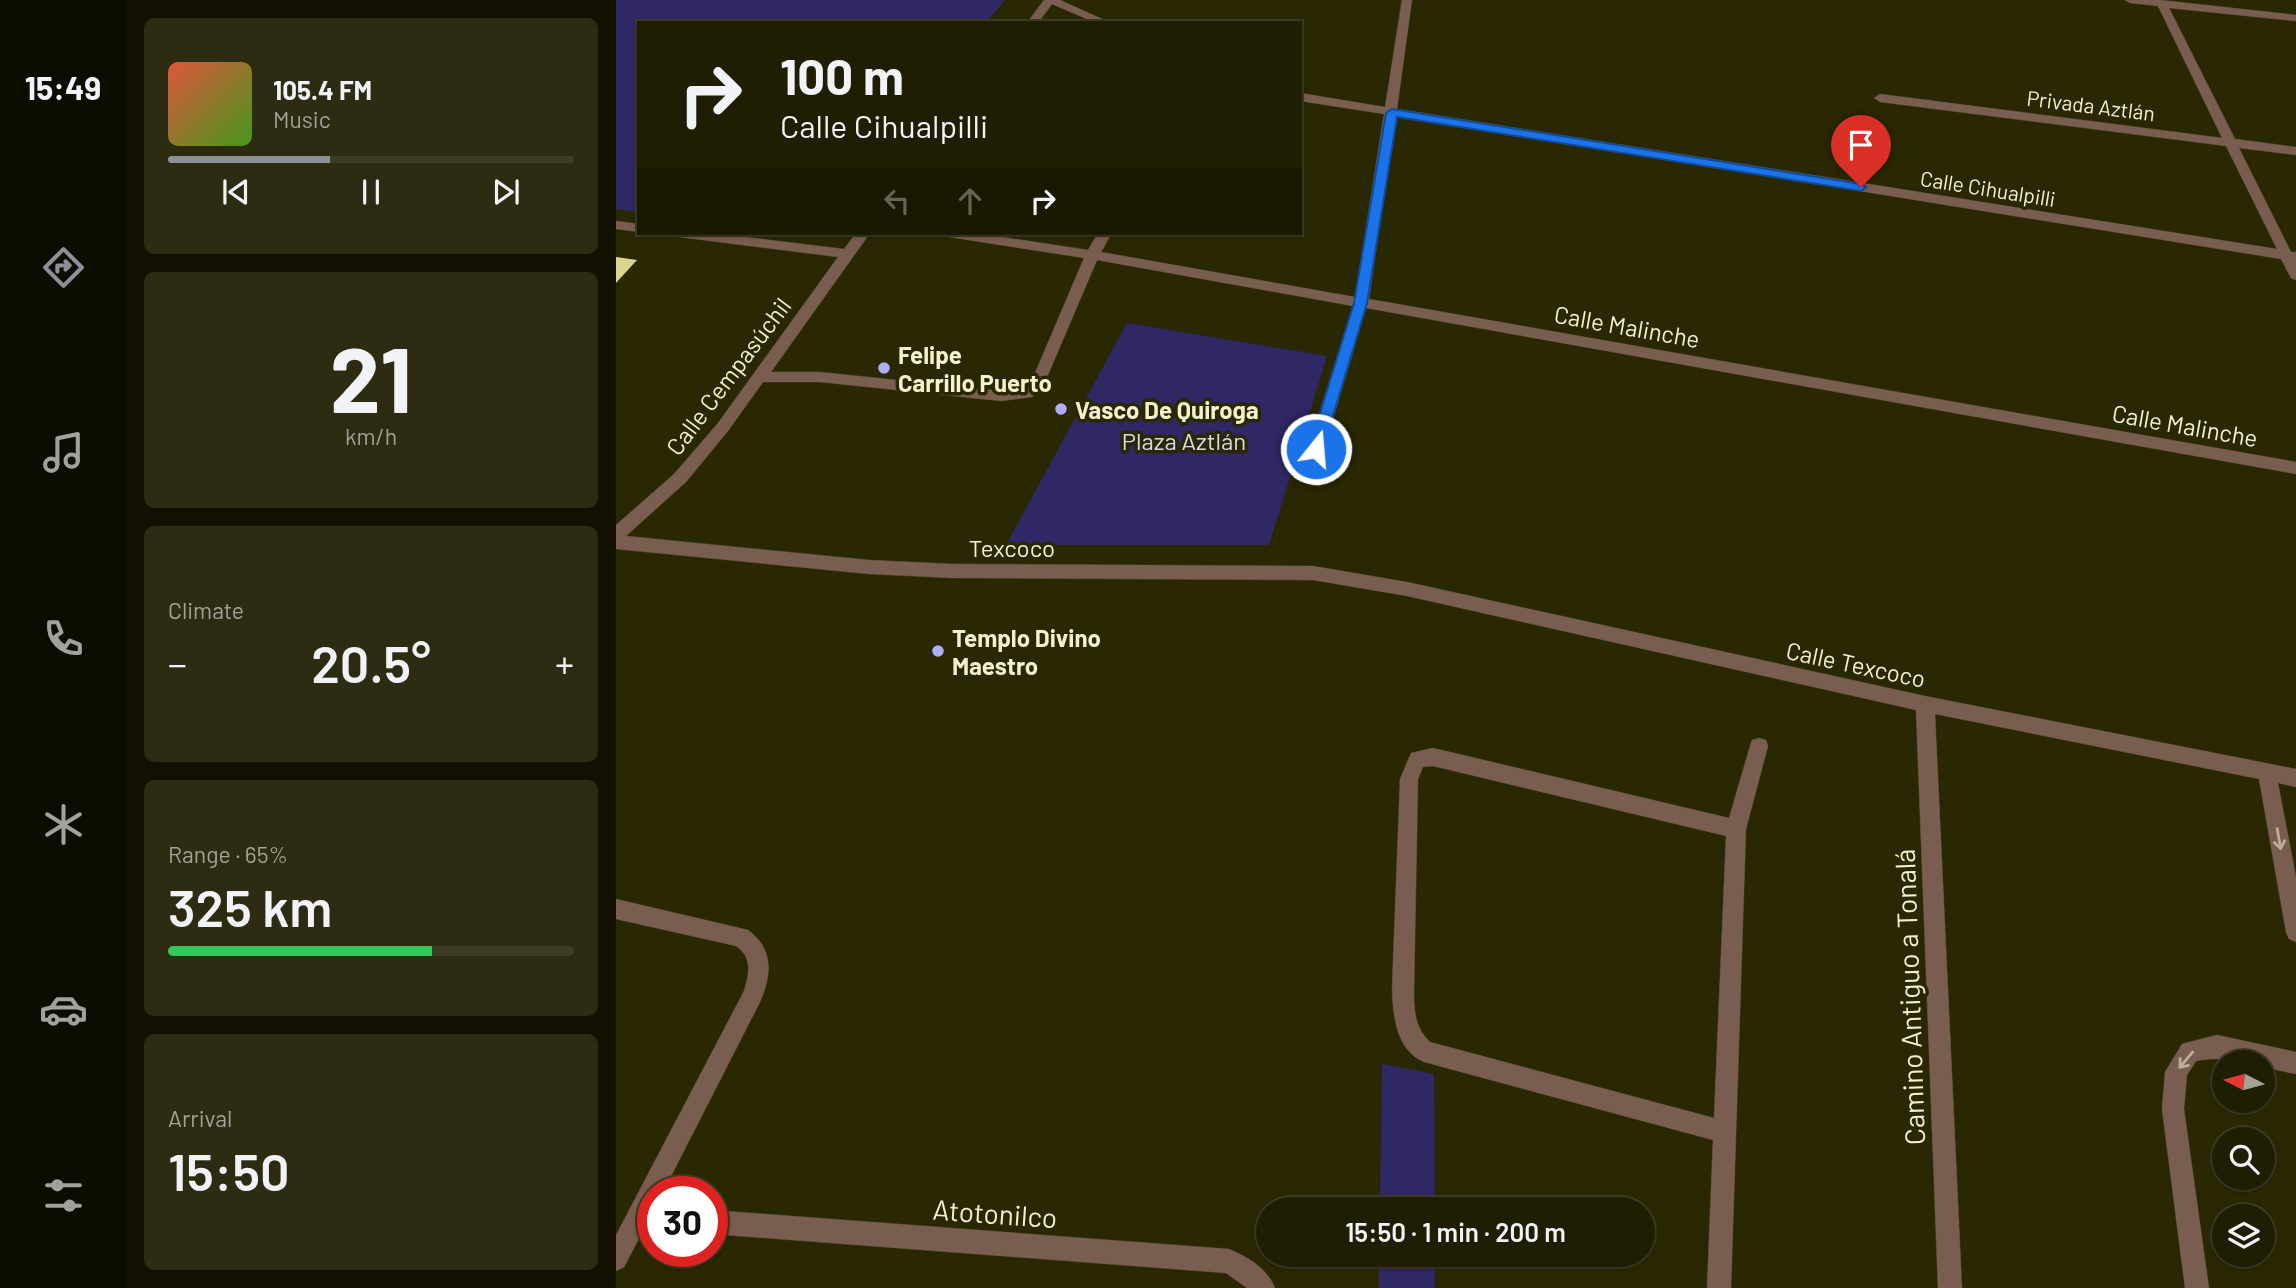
<!DOCTYPE html>
<meta charset="utf-8">
<style>
:root{--surface:#201e02;--page:#2d2b11;--text:#f1f3f6;--muted:#a2a299;--line:#3d3c24;--accent:#8c9099}
body{margin:0;font-family:Barlow,sans-serif;background:var(--page);color:var(--text);height:100vh;display:flex;flex-direction:column;font-size:26px;white-space:nowrap}
*{box-sizing:border-box;margin:0}
p{font-size:23px;color:var(--muted)}
.icon{flex:none;width:38px;height:38px;fill:none;stroke:currentColor;stroke-width:2;stroke-linecap:round;stroke-linejoin:round}
.map{position:relative;flex:1;overflow:hidden}
.details{display:flex;flex-direction:column;gap:18px;padding:18px;background:#121001;width:490px}
.details>*{flex:none}
.hud{position:absolute;left:21px;top:21px;width:665px;height:214px;border-radius:0px;box-shadow:0 2px 5px #0004,0 0 0 2px var(--line);background:#201e02;color:var(--text);overflow:hidden}
.needle{width:46px;rotate:276deg}
.buttons{position:absolute;left:1596px;top:1050px;display:grid;gap:14px}
.buttons a{display:grid;place-items:center;width:63px;height:63px;border-radius:50%;background:var(--surface);box-shadow:0 2px 5px #0004,0 0 0 2px var(--line);font-size:35px}
.speed{position:absolute;left:21px;top:1176px;display:flex;gap:14px;font-size:35px;font-weight:700;text-align:center}
.speed>*{display:grid;place-content:center;width:91px;height:91px;border-radius:50%;background:var(--surface);box-shadow:0 2px 5px #0004,0 0 0 2px var(--line);line-height:1}
.speed .limit{border:10px solid #d22;background:#fff;color:#111}
.pin{position:absolute;display:grid;place-items:center;width:60px;height:60px;color:#fff;margin:-72px -30px;border-radius:50% 50% 50% 0;rotate:-45deg;box-shadow:0 0 7px #0007}
.pin .icon{rotate:45deg}
.me{position:absolute;width:77px;margin:-38px;rotate:17deg;stroke-linejoin:round;filter:drop-shadow(0 0 5px #0008)}
.turn{display:flex;align-items:center;gap:24px;height:147px;padding:0 28px;font-size:32px}
.turn .icon{width:91px;height:91px;stroke-width:2.5}
.turn b{display:block;font-size:49px;line-height:60px}
.lanes{display:flex;align-items:center;height:66px;padding:0 28px;background:#0003;justify-content:center;gap:35px;direction:ltr}
.lanes .off{opacity:.35}
.big{font-size:52px;font-weight:600;line-height:1.1}
.details .card{flex:1;display:flex;flex-direction:column;justify-content:center;gap:10px;min-width:0;padding:0 24px;border-radius:10px;background:var(--page)}
.details .dial{align-items:center;gap:0}
.dial b{font-size:91px;line-height:1}
.song{display:flex;align-items:center;gap:21px}
.cover{width:84px;height:84px;border-radius:10px;background:linear-gradient(135deg,hsl(10 70% 55%),hsl(100 70% 35%))}
.played{height:7px;border-radius:4px;background:linear-gradient(90deg,var(--accent) 40%,var(--line) 40%)}
.keys{display:flex;justify-content:space-around;direction:ltr}
.heat{display:flex;justify-content:space-between;align-items:center;font-size:38px;direction:ltr}
.charge{height:10px;border-radius:5px;background:linear-gradient(90deg,#34c759 65%,var(--line) 0)}
.trip{position:absolute;left:640px;top:1197px;width:399px;height:70px;border-radius:35px;background:var(--surface);box-shadow:0 2px 5px #0004,0 0 0 2px var(--line);font-weight:600;line-height:70px;text-align:center}
main{display:flex;flex:1;min-height:0}
.tabs{display:flex;flex-direction:column;width:126px;justify-content:space-around;align-items:center;background:#0d0c01;color:var(--muted)}
.tabs .icon{width:49px;height:49px}
.tabs .on{color:var(--accent)}
.tabs b{font-size:32px;color:var(--text)}
.map>svg:first-child{display:block}
.green{fill:#302864}
.building{fill:#dad68f}
.lines{fill:none;stroke-linecap:round;stroke-linejoin:round}
.minor-casing{stroke:#46441f;stroke-width:1}
.minor{fill:#795d51;fill-rule:evenodd}
.oneway{stroke:#bcae96}
.route{fill:#1a73e8;stroke:#114b97;stroke-width:2}
.poi-dot{fill:#b0adfa;stroke:#2a2802;stroke-width:2.5}
.labels{text-anchor:middle;dominant-baseline:central;stroke-width:7;stroke-linejoin:round;paint-order:stroke}
.far-street-label{font-size:21px;fill:#f3f1cf;stroke:#2a2802}
.street-label{font-size:24px;fill:#f3f1cf;stroke:#2a2802}
.poi-label{font-size:24px;font-weight:bold;fill:#f3f1cf;stroke:#2a2802;text-anchor:start}
.park-label{font-size:24px;fill:#dadaef;stroke:#2a2802}
.near-street-label{font-size:28px;fill:#f3f1cf;stroke:#2a2802}
</style>
<main>
<nav class="tabs">
<b>15:49</b>
<svg class="icon on" aria-label="directions" viewBox="0 0 24 24"><path d="M12 3l9 9-9 9-9-9zM9 14v-3h6M13 9l2 2-2 2"/></svg>
<svg class="icon" aria-label="music" viewBox="0 0 24 24"><path d="M9 18V5l10-2v13"/><circle cx="6" cy="18" r="3"/><circle cx="16" cy="16" r="3"/></svg>
<svg class="icon" aria-label="phone" viewBox="0 0 24 24"><path d="M5 4h4l2 5-3 2q2 4 5 5l2-3 5 2v4C11 20 4 13 5 4z"/></svg>
<svg class="icon" aria-label="climate" viewBox="0 0 24 24"><path d="M12 3v18M4 7l16 10M4 17L20 7"/></svg>
<svg class="icon" aria-label="car" viewBox="0 0 24 24"><path d="M5 17H2v-5l4-1 3-4h7l3 4 3 1v5h-3M9 17h6M6 11h13"/><circle cx="7" cy="17" r="2"/><circle cx="17" cy="17" r="2"/></svg>
<svg class="icon" aria-label="filters" viewBox="0 0 24 24"><path d="M4 7h16M4 17h16"/><circle cx="9" cy="7" r="2"/><circle cx="15" cy="17" r="2"/></svg>
</nav>
<section class="details">
<div class="card">
<div class="song"><i class="cover"></i><div><b>105.4 FM</b><p>Music</p></div></div>
<div class="played"></div>
<div class="keys"><svg class="icon" aria-label="previous" viewBox="0 0 24 24"><path d="M18 5L8 12l10 7zM5 5v14"/></svg><svg class="icon" aria-label="pause" viewBox="0 0 24 24"><path d="M8 5v14M16 5v14"/></svg><svg class="icon" aria-label="next" viewBox="0 0 24 24"><path d="M6 5l10 7-10 7zM19 5v14"/></svg></div>
</div>
<div class="card dial"><b>21</b><p>km/h</p></div>
<div class="card"><p>Climate</p>
<div class="heat"><a>−</a><b class="big">20.5°</b><a>+</a></div>
</div>
<div class="card"><p>Range · 65%</p><b class="big">325 km</b><div class="charge"></div></div>
<div class="card"><p>Arrival</p><b class="big">15:50</b></div>
</section>
<div class="map">
<svg width="1680" height="1288" viewBox="0 0 1680 1288">
<rect width="100%" height="100%" fill="#2a2802"/>
<path class="green" d="M0,0H389L370,23H23V212L0,209Z
M511,323L711,356L653,545H390Z
M766,1064L818,1074L819,1209H764Z
M763,1255H819V1288H763Z"/>
<path class="building" d="M0,257L21,260L0,283Z"/>
<g class="lines">
<defs>
<path id="minor" d="M428,0H444L495,23H480L436,4L422,23H411Z
M786,0H796L781,109L1661,249L1610,146L1264,102L1258,98L1264,94L1606,138L1542,6L1514,3L1509,0H1544L1680,15V21L1553,8L1619,139L1680,147V155L1623,148L1675,252H1680V280L1675,278L1665,259L779,116L753,299L1680,462V474L750,308L708,449L700,455L692,449L737,306L481,260L432,375L416,397L385,401L204,382H147L112,431L70,482L10,536L253,560L337,564L697,566L791,582L1309,696L1680,769V787L1662,783L1680,877V942L1673,939L1670,932L1643,779L1319,714L1346,1288H1322L1300,710L791,596L697,580L337,578L253,574L0,549V525L58,474L102,423L222,257L63,237L56,233H96L228,249L240,233H254L155,372H204L385,391L407,388L419,373L468,258L333,237L326,233H360L472,250L482,233H496L485,252L739,297L768,114L684,101V93L769,107Z
M0,221L23,224V232L0,229Z
M1143,738L1150,740L1152,746L1130,829L1115,1288H1091L1097,1140L808,1062C780,1050 777,1016 776,989L784,779L795,753L817,748L1113,818L1134,746L1136,740ZM817,766L1110,836L1098,1118L814,1042C798,1026 798,1010 798,989L802,779L807,767Z
M0,899L132,930C158,949 156,975 144,1002L47,1192H37V1212L8,1267L0,1271V1235L128,991C133,973 137,958 120,946L0,919Z
M1601,1035L1680,1052V1074L1647,1067V1062C1623,1062 1604,1056 1580,1061L1571,1075L1568,1109L1593,1288H1569L1546,1109L1549,1072L1566,1044Z
M96,1210L613,1249C632,1257 651,1268 659,1288H631L610,1273L96,1234Z"/>
</defs>
<use href="#minor" class="minor-casing"/>
<use href="#minor" class="minor"/>
</g>
<defs><path id="oneway-shaft" d="M-6 0H5M1.5-3L5.5 0L1.5 3" fill="none" stroke-width="1.6" stroke-linecap="round" stroke-linejoin="round" transform="scale(1.75)"/></defs>
<g class="oneway">
<use href="#oneway-shaft" transform="translate(1663 839) rotate(80)"/>
<use href="#oneway-shaft" transform="translate(1570 1060) rotate(130)"/>
</g>
<path class="route" d="M776,109L1245,184L1250,187L1245,191L781,117L751,303L707,449L700,454L693,449L738,303L770,113Z"/>
<g class="poi-dot">
<circle cx="268" cy="368" r="7"/>
<circle cx="445" cy="409" r="7"/>
<circle cx="322" cy="651" r="7"/>
</g>
<g class="labels">
<g class="far-street-label">
<text transform="translate(1475 105) rotate(7)">Privada Aztlán</text>
<text transform="translate(1372 188) rotate(9)">Calle Cihualpilli</text>
</g>
<g class="street-label">
<text transform="translate(1011 326) rotate(10)">Calle Malinche</text>
<text transform="translate(112 376) rotate(-53)">Calle Cempasúchil</text>
<text transform="translate(1569 425) rotate(10)">Calle Malinche</text>
<text x="396" y="547">Texcoco</text>
<text transform="translate(1240 664) rotate(12)">Calle Texcoco</text>
</g>
<g class="poi-label">
<text x="282" y="354">Felipe<tspan x="282" dy="28">Carrillo Puerto</tspan></text>
<text x="459" y="409">Vasco De Quiroga</text>
<text x="336" y="637">Templo Divino<tspan x="336" dy="28">Maestro</tspan></text>
</g>
<g class="park-label">
<text x="568" y="440">Plaza Aztlán</text>
</g>
<g class="near-street-label">
<text transform="translate(1293 997) rotate(-92)">Camino Antiguo a Tonalá</text>
<text transform="translate(379 1213) rotate(4)">Atotonilco</text>
</g>
</g>
</svg>
<div class="buttons">
<a><svg class="needle" viewBox="-14 -14 28 28"><path d="M0-13l5 13h-10z" fill="#e53935"/><path d="M0 13l5-13h-10z" fill="#a2a299"/></svg></a>
<a><svg class="icon" aria-label="search" viewBox="0 0 24 24"><circle cx="10" cy="10" r="6"/><path d="M15 15l6 6"/></svg></a>
<a><svg class="icon" aria-label="layers" viewBox="0 0 24 24"><path d="M12 4l9 5-9 5-9-5zM3 14l9 5 9-5"/></svg></a>
</div>
<div class="speed"><div class="limit">30</div></div>
<div class="pin" style="left:1245px;top:187px;background:#d93025"><svg class="icon" aria-label="arrive" viewBox="0 0 24 24"><path d="M6 21V4h12l-3 4 3 4H6"/></svg></div>
<svg class="me" style="left:700px;top:449px" viewBox="-20 -20 40 40"><circle r="17" fill="#1a73e8" stroke="#fff" stroke-width="3"/><path d="M0-11L8 9 0 5-8 9z" fill="#fff"/></svg>
<div class="trip">15:50 · 1 min · 200 m</div>
<div class="hud">
<div class="turn"><svg class="icon" aria-label="right" viewBox="0 0 24 24"><path d="M7 20v-9h11M14 6l5 5-5 5"/></svg><div><b>100 m</b>Calle Cihualpilli</div></div>
<div class="lanes"><svg class="icon off" aria-label="left" viewBox="0 0 24 24"><path d="M17 20v-9H6M10 6l-5 5 5 5"/></svg><svg class="icon off" aria-label="ahead" viewBox="0 0 24 24"><path d="M12 20V5M6 11l6-6 6 6"/></svg><svg class="icon" aria-label="right" viewBox="0 0 24 24"><path d="M7 20v-9h11M14 6l5 5-5 5"/></svg></div>
</div>
</div>
</main>
